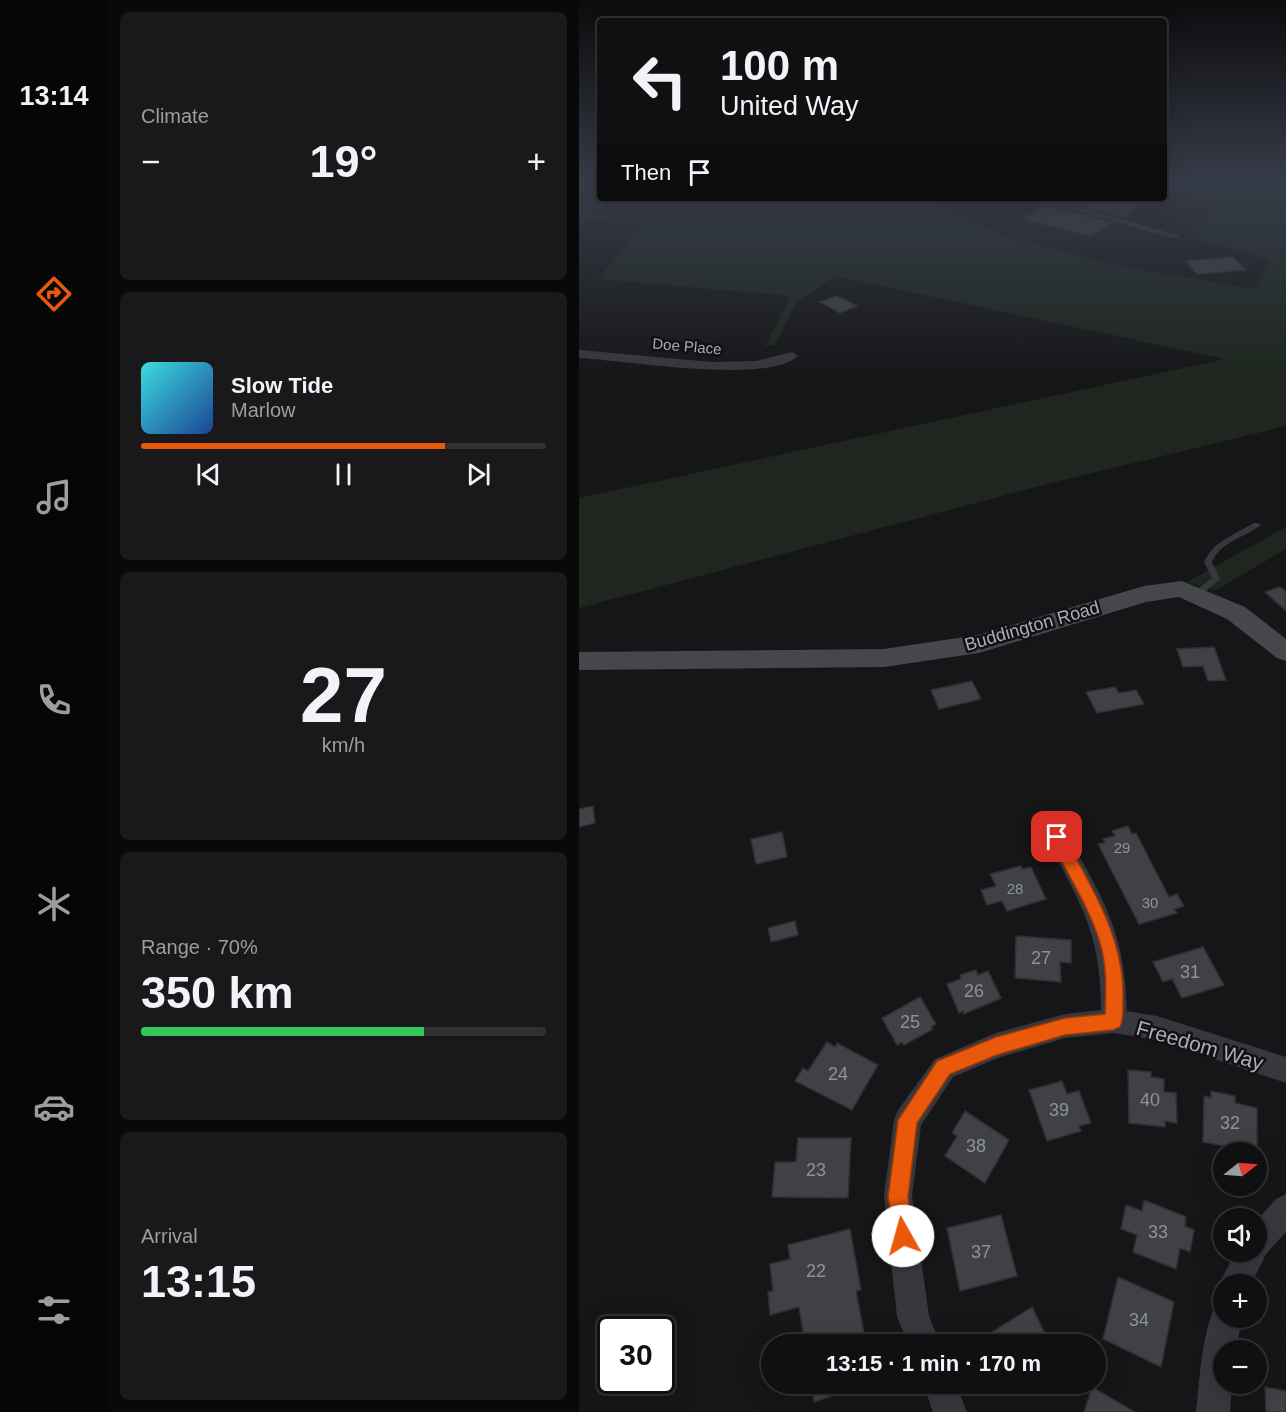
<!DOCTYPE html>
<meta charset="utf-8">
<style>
:root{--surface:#101012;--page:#19191b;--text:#f1f3f6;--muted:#9c9d9f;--line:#303032;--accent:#ea580c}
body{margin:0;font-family:Helvetica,sans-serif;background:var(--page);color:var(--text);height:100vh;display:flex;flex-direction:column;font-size:22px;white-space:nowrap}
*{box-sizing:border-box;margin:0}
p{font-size:20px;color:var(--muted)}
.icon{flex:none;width:33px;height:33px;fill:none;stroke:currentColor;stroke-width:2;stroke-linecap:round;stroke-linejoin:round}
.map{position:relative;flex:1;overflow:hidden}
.details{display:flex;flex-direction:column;gap:12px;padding:12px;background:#09090a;width:471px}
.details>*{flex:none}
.hud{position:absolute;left:18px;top:18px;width:570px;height:183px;border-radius:6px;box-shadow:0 6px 24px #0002,0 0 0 2px var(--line);background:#101012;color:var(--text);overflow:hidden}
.needle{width:39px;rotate:73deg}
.buttons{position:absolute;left:634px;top:1142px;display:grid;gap:12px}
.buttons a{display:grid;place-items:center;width:54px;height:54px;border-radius:50%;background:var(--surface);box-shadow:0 6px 24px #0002,0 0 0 2px var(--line);font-size:30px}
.speed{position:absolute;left:18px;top:1316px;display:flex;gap:12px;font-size:30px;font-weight:700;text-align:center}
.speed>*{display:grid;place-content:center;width:78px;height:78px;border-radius:50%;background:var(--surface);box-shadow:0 6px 24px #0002,0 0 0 2px var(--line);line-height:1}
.speed .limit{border:3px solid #111;border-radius:9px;background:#fff;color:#111}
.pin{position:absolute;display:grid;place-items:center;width:51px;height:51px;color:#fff;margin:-26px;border-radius:12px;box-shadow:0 3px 9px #0006}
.me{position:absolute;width:66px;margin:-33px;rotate:353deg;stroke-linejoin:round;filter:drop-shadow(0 0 4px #0008)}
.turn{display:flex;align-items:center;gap:21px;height:126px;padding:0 24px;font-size:27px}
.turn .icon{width:78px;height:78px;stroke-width:2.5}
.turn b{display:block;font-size:42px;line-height:51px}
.then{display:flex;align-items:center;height:57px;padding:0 24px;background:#0003;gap:12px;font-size:22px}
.big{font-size:45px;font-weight:600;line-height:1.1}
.details .widget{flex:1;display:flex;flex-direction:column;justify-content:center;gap:9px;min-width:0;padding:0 21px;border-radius:9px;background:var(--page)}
.details .dial{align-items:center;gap:0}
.dial b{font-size:78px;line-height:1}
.song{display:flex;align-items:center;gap:18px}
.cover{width:72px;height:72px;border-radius:9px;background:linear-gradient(135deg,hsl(180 70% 55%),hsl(220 70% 35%))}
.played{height:6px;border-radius:3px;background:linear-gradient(90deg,var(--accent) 75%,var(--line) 75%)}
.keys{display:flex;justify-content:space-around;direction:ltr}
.heat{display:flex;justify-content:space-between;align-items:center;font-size:33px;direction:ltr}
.charge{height:9px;border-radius:4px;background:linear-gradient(90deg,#34c759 70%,var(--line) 0)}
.trip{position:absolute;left:182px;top:1334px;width:345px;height:60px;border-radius:30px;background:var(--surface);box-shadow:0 6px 24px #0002,0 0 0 2px var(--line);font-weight:600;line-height:60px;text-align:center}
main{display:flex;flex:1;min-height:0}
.menu{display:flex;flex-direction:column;width:108px;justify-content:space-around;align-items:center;background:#060607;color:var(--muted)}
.menu .icon{width:42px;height:42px}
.menu .active{color:var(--accent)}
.menu b{font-size:27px;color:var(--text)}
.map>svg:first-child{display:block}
.green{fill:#1e261f}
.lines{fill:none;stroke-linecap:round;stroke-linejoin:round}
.stream{stroke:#2c353c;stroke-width:3}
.building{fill:#404145;stroke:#303034;stroke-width:1.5}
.lane{fill:#37383d;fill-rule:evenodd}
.street{fill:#37383d;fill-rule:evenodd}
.secondary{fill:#45474d;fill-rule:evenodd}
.route{fill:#ea580c;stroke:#983908;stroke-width:1.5}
.labels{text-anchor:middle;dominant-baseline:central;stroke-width:5;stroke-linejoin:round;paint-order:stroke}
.far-street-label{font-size:15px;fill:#a8adb8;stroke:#111113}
.number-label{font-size:15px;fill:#8e929b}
.street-label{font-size:18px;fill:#a8adb8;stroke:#111113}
.near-number-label{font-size:18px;fill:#8e929b}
.near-street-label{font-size:21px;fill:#a8adb8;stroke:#111113}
</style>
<main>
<nav class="menu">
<b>13:14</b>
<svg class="icon active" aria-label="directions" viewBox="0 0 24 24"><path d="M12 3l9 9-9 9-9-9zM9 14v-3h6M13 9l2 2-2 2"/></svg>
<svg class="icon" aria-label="music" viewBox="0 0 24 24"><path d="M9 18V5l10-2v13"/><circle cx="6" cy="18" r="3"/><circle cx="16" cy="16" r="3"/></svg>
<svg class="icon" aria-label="phone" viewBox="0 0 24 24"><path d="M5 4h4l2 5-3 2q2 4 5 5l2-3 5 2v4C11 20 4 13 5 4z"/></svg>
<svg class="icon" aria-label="climate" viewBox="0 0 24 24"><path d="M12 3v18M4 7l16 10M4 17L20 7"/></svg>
<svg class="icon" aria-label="car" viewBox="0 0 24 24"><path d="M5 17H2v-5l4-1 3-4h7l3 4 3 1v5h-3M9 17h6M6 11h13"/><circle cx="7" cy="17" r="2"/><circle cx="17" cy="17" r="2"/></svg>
<svg class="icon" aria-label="filters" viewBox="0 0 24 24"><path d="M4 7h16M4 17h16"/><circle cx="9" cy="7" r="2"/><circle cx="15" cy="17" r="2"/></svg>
</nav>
<section class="details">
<div class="widget"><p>Climate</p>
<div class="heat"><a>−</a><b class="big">19°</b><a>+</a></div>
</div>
<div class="widget">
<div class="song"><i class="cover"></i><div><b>Slow Tide</b><p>Marlow</p></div></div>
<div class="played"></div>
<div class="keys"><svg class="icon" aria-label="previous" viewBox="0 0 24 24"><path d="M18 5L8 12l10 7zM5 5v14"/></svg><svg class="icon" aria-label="pause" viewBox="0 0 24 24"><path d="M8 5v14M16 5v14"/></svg><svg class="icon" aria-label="next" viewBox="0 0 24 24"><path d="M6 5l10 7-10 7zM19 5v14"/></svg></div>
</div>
<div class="widget dial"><b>27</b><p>km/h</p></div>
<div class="widget"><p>Range · 70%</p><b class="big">350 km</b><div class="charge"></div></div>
<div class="widget"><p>Arrival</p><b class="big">13:15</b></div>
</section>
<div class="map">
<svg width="707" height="1412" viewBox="0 0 707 1412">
<rect width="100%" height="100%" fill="#161618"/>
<path class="green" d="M0,181H21V198H335L430,237L542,266L675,289L690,260L617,239L622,236L612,230L637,208L585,196V181H707V426L476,482L0,608V498L646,359L256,276L217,303L196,345L186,346L212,296L19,279L63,224L0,220Z
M707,527V549L636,591L608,582Z"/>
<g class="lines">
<path class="stream" d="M585,183L707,197"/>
</g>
<path class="building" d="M540,198L565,205L544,217L478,199Z
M467,205L533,223L512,236L444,219Z
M653,257L667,270L618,274L607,261Z
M258,296L278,306L261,313L241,302Z
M701,587L707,591V611L686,592Z
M635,647L647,680L629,681L624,666L604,667L598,649Z
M393,681L402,699L360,709L352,690Z
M536,687L540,693L557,690L565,704L518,713L507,692Z
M14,806L16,823L0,827V809Z
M549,826L553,834L557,833L590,897L598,894L605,906L595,909L598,913L560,924L519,844L526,843L524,839L536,836L533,831Z
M203,832L208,857L177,864L172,839Z
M442,866L443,869L452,867L467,899L428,911L423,901L408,905L402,890L417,886L411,874Z
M216,921L219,935L192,942L189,928Z
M437,936L492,940V963L481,962L482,982L436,978Z
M624,947L645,985L603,998L593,979L584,982L574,962Z
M397,970L399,975L409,971L422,998L385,1014L384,1011L380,1013L368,984L382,979L381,975Z
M341,997L357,1024L352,1027L354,1029L325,1045L323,1042L318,1045L303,1018Z
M248,1042L256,1047L258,1043L299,1065L273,1110L216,1081L224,1068L229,1071Z
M549,1070L572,1072V1077L585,1079V1092L597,1093L598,1123L586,1121V1127L550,1123Z
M483,1081L488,1094L500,1091L512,1123L500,1126L502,1131L468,1141L450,1090Z
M632,1091L656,1096V1103L678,1108V1152L624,1142L625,1096L632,1098Z
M386,1111L430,1140L406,1183L366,1156L378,1136L373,1133Z
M219,1138H272L269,1198L193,1197L196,1162H217Z
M565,1200L607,1217L606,1226L615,1230L611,1252L601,1248L597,1269L554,1252L558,1235L542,1229L547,1205L563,1211Z
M422,1215L438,1276L381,1291L368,1228Z
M271,1229L282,1290L277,1291L287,1344H226L220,1307L191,1315L189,1292L194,1291L191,1264L211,1259L209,1245Z
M539,1277L595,1302L582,1367L524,1339Z
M453,1307L471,1344H394Z
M232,1383H283V1386L235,1402Z
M513,1387L556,1412H505Z
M686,1387L707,1391V1412H687Z"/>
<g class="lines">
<path class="lane" d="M675,523H678L682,525C665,538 642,541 633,562L641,579L621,596H615L614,594L615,592L633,578L625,562C635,541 656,534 675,523Z"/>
<path class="street" d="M452,198H468L602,236L593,238Z
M0,350L133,362L177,361L213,352L219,356C189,385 44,360 0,358Z
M478,828L486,831C524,898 546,931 548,1011L578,1016L707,1057V1083L578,1040L535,1033L486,1038L419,1058L374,1077L342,1125L333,1196L350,1316L361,1344H329L318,1316L305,1196L315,1120L319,1110L356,1059L417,1033L486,1014L522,1010C522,930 501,905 467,837L470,831Z
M707,1194V1232L687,1254L672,1284H645L644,1295L640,1284L657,1251H678V1220L697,1199Z
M645,1302V1317H663L657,1350H645V1383H653L651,1412H617C621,1377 622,1339 636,1306Z
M344,1383H376L388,1412H354Z"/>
<path class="secondary" d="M603,581L666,607L707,639V661L698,658L648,619L600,597L567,602L400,653L305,667L0,670V652L305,649L399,635L565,586Z"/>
</g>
<linearGradient id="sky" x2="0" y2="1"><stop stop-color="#0c0c0d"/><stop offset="0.48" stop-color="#363c48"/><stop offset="1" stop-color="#363c48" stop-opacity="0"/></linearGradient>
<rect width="707" height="378" fill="url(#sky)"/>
<path class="route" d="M478,831L483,833C512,886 546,938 544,1000C544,1009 545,1019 541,1027L534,1030L486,1035L418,1055L371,1074L338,1123L329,1197L335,1236L331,1244L324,1247L317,1244L309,1197L319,1120L358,1061L417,1037L486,1018L526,1014C527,991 528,965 521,943C510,906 487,872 470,837Z"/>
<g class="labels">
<g class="far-street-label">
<text transform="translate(108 346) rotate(5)">Doe Place</text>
</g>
<g class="number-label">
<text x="543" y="847">29</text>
<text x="436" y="888">28</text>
<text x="571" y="902">30</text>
</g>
<g class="street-label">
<text transform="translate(453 626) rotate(-16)">Buddington Road</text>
</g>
<g class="near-number-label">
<text x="462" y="958">27</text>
<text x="611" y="972">31</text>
<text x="395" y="991">26</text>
<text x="331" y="1022">25</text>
<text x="259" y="1074">24</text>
<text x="571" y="1100">40</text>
<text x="480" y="1110">39</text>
<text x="651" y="1123">32</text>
<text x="397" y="1146">38</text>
<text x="237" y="1170">23</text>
<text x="579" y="1232">33</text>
<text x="402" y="1252">37</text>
<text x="237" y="1271">22</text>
<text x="560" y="1320">34</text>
</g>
<g class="near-street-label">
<text transform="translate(621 1045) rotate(16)">Freedom Way</text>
</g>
</g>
</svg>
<div class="buttons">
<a><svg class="needle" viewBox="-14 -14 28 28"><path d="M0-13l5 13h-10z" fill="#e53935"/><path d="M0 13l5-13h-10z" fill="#9c9d9f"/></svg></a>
<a><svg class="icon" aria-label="sound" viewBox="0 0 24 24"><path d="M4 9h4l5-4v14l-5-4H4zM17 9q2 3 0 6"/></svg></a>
<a>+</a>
<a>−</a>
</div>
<div class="speed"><div class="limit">30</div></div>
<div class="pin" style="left:478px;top:837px;background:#d93025"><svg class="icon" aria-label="arrive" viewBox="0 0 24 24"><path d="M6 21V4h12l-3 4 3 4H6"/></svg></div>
<svg class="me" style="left:324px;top:1236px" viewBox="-20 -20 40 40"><circle r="19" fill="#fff"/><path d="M0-13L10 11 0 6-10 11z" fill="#ea580c"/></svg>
<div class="trip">13:15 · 1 min · 170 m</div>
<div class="hud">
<div class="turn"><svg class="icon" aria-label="left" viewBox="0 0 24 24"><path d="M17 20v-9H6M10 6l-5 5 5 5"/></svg><div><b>100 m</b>United Way</div></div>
<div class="then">Then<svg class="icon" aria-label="arrive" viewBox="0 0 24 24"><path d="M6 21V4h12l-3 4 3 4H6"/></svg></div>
</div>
</div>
</main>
